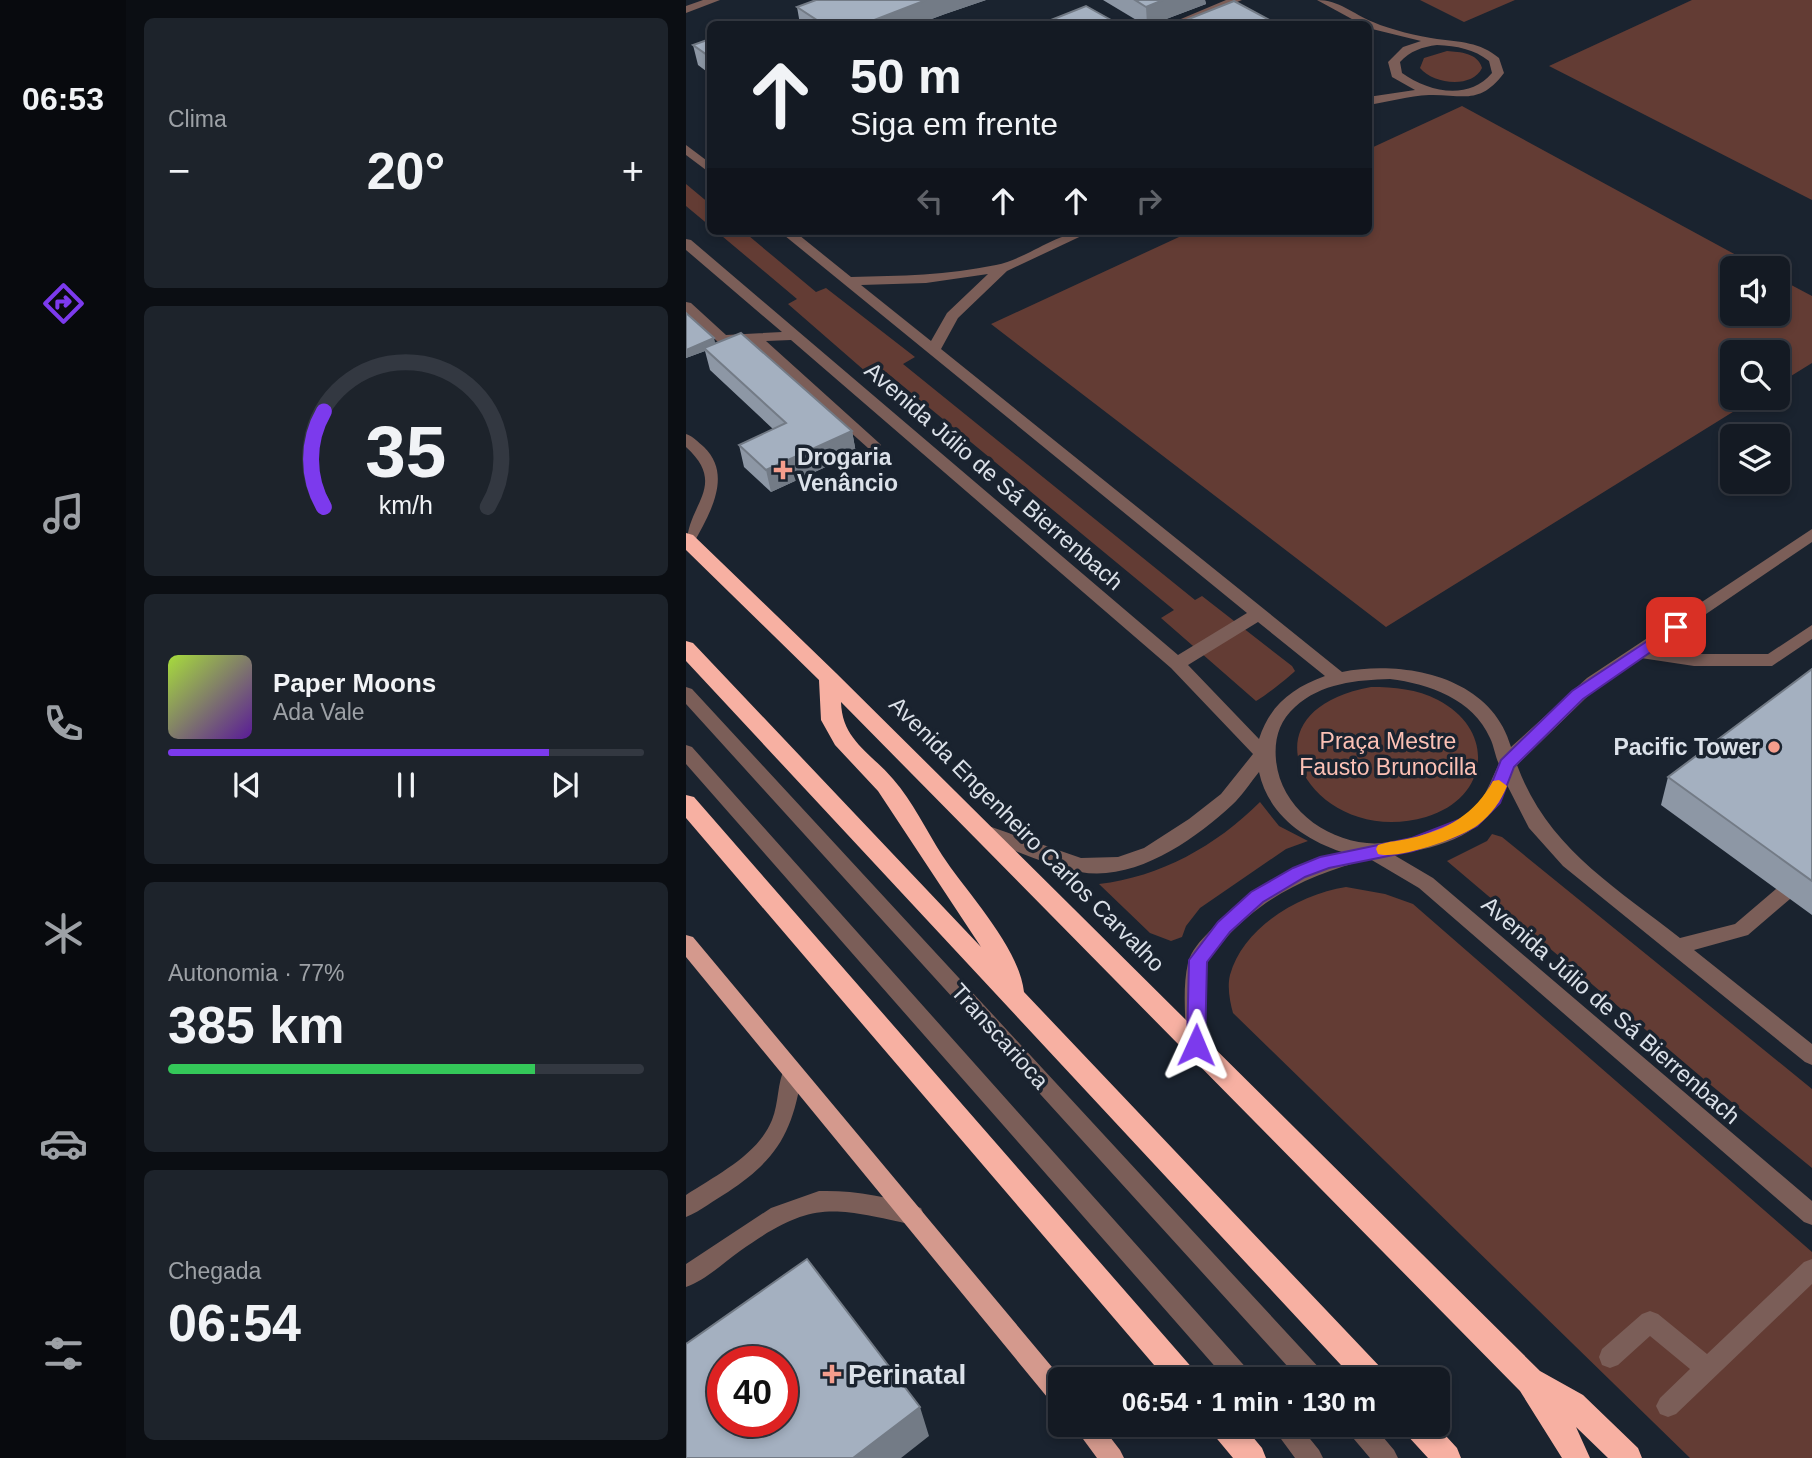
<!DOCTYPE html>
<html lang="pt">
<meta charset="utf-8">
<style>
:root{--surface:#141a23;--page:#1d232b;--text:#f1f3f6;--muted:#9da1a6;--line:#333841;--accent:#7c3aed}
body{margin:0;font-family:Helvetica,sans-serif;background:var(--page);color:var(--text);height:100vh;display:flex;flex-direction:column;font-size:26px;white-space:nowrap}
*{box-sizing:border-box;margin:0}
p{font-size:23px;color:var(--muted)}
.icon{flex:none;width:38px;height:38px;fill:none;stroke:currentColor;stroke-width:2;stroke-linecap:round;stroke-linejoin:round}
.map{position:relative;flex:1;overflow:hidden}
.drawer{display:flex;flex-direction:column;gap:18px;padding:18px;background:#0b0e13;width:560px}
.drawer>*{flex:none}
.banner{position:absolute;left:21px;top:21px;width:665px;height:214px;border-radius:10px;box-shadow:0 4px 10px #0003,0 0 0 2px var(--line);background:#141a23;color:var(--text);overflow:hidden}
.buttons{position:absolute;left:1034px;top:256px;display:grid;gap:14px}
.buttons a{display:grid;place-items:center;width:70px;height:70px;border-radius:10px;background:var(--surface);box-shadow:0 4px 10px #0003,0 0 0 2px var(--line);font-size:35px}
.speed{position:absolute;left:21px;top:1346px;display:flex;gap:14px;font-size:35px;font-weight:700;text-align:center}
.speed>*{display:grid;place-content:center;width:91px;height:91px;border-radius:50%;background:var(--surface);box-shadow:0 4px 10px #0003,0 0 0 2px var(--line);line-height:1}
.speed .limit{border:10px solid #d22;background:#fff;color:#111}
.pin{position:absolute;display:grid;place-items:center;width:60px;height:60px;color:#fff;margin:-30px;border-radius:14px;box-shadow:0 4px 10px #0006}
.me{position:absolute;width:77px;margin:-38px;rotate:1deg;stroke-linejoin:round;filter:drop-shadow(0 0 5px #0008)}
.turn{display:flex;align-items:center;gap:24px;height:147px;padding:0 28px;font-size:32px}
.turn .icon{width:91px;height:91px;stroke-width:2.5}
.turn b{display:block;font-size:49px;line-height:60px}
.lanes{display:flex;align-items:center;height:66px;padding:0 28px;background:#0003;justify-content:center;gap:35px;direction:ltr}
.lanes .off{opacity:.35}
.big{font-size:52px;font-weight:700;line-height:1.1}
.drawer .widget{flex:1;display:flex;flex-direction:column;justify-content:center;gap:10px;min-width:0;padding:0 24px;border-radius:10px;background:var(--page)}
.drawer .dial{align-items:center;gap:0}
.dial svg{height:182px;overflow:visible;fill:none;stroke:var(--line);stroke-width:7;stroke-linecap:round;text-anchor:middle}
.dial text{fill:var(--text);stroke:none}
.song{display:flex;align-items:center;gap:21px}
.cover{width:84px;height:84px;border-radius:10px;background:linear-gradient(135deg,hsl(80 70% 55%),hsl(270 70% 35%))}
.played{height:7px;border-radius:4px;background:linear-gradient(90deg,var(--accent) 80%,var(--line) 80%)}
.keys{display:flex;justify-content:space-around;direction:ltr}
.heat{display:flex;justify-content:space-between;align-items:center;font-size:38px;direction:ltr}
.charge{height:10px;border-radius:5px;background:linear-gradient(90deg,#34c759 77%,var(--line) 0)}
.trip{position:absolute;left:362px;top:1367px;width:402px;height:70px;border-radius:10px;background:var(--surface);box-shadow:0 4px 10px #0003,0 0 0 2px var(--line);font-weight:700;line-height:70px;text-align:center}
main{display:flex;flex:1;min-height:0}
.tabs{display:flex;flex-direction:column;width:126px;justify-content:space-around;align-items:center;background:#080a0e;color:var(--muted)}
.tabs .icon{width:49px;height:49px}
.tabs .active{color:var(--accent)}
.tabs b{font-size:32px;color:var(--text)}
.map>svg:first-child{display:block}
.green{fill:#633c34}
.lines{fill:none;stroke-linecap:round;stroke-linejoin:round}
.minor{fill:#7b5e58;fill-rule:evenodd}
.major{fill:#d4998d;fill-rule:evenodd}
.highway{fill:#f7b0a2;fill-rule:evenodd}
.wall{fill:#8d97a5}
.shaded-wall{fill:#737b86}
.building{fill:#a4b0c0;stroke:#737b86;stroke-width:2;fill-rule:evenodd}
.route{fill:#7c3aed;stroke:#51269a;stroke-width:2}
.slow{fill:#f59e0b}
.poi-dot{fill:#f49d8c;stroke:#1a232f;stroke-width:2.5}
.labels{text-anchor:middle;dominant-baseline:central;stroke-width:7;stroke-linejoin:round;paint-order:stroke}
.poi-label{font-size:23px;font-weight:bold;fill:#dbe1e9;stroke:#1a232f;text-anchor:start}
.street-label{font-size:23px;fill:#dbe1e9;stroke:#1a232f}
.park-label{font-size:23px;fill:#fcc1b5;stroke:#1a232f}
.near-poi-label{font-size:28px;font-weight:bold;fill:#dbe1e9;stroke:#1a232f;text-anchor:start}
</style>
<main>
<nav class="tabs">
<b>06:53</b>
<svg class="icon active" aria-label="directions" viewBox="0 0 24 24"><path d="M12 3l9 9-9 9-9-9zM9 14v-3h6M13 9l2 2-2 2"/></svg>
<svg class="icon" aria-label="music" viewBox="0 0 24 24"><path d="M9 18V5l10-2v13"/><circle cx="6" cy="18" r="3"/><circle cx="16" cy="16" r="3"/></svg>
<svg class="icon" aria-label="phone" viewBox="0 0 24 24"><path d="M5 4h4l2 5-3 2q2 4 5 5l2-3 5 2v4C11 20 4 13 5 4z"/></svg>
<svg class="icon" aria-label="climate" viewBox="0 0 24 24"><path d="M12 3v18M4 7l16 10M4 17L20 7"/></svg>
<svg class="icon" aria-label="car" viewBox="0 0 24 24"><path d="M5 17H2v-5l4-1 3-4h7l3 4 3 1v5h-3M9 17h6M6 11h13"/><circle cx="7" cy="17" r="2"/><circle cx="17" cy="17" r="2"/></svg>
<svg class="icon" aria-label="filters" viewBox="0 0 24 24"><path d="M4 7h16M4 17h16"/><circle cx="9" cy="7" r="2"/><circle cx="15" cy="17" r="2"/></svg>
</nav>
<section class="drawer">
<div class="widget"><p>Clima</p>
<div class="heat"><a>−</a><b class="big">20°</b><a>+</a></div>
</div>
<div class="widget dial"><svg viewBox="0 0 100 80">
<path d="M14 69A42 42 0 1 1 86 69"/>
<path d="M14 69A42 42 0 0 1 14 27" stroke="#7c3aed"/>
<text x="50" y="56" font-size="32" font-weight="700">35</text>
<text x="50" y="72" font-size="11">km/h</text>
</svg></div>
<div class="widget">
<div class="song"><i class="cover"></i><div><b>Paper Moons</b><p>Ada Vale</p></div></div>
<div class="played"></div>
<div class="keys"><svg class="icon" aria-label="previous" viewBox="0 0 24 24"><path d="M18 5L8 12l10 7zM5 5v14"/></svg><svg class="icon" aria-label="pause" viewBox="0 0 24 24"><path d="M8 5v14M16 5v14"/></svg><svg class="icon" aria-label="next" viewBox="0 0 24 24"><path d="M6 5l10 7-10 7zM19 5v14"/></svg></div>
</div>
<div class="widget"><p>Autonomia · 77%</p><b class="big">385 km</b><div class="charge"></div></div>
<div class="widget"><p>Chegada</p><b class="big">06:54</b></div>
</section>
<div class="map">
<svg width="1126" height="1458" viewBox="0 0 1126 1458">
<rect width="100%" height="100%" fill="#1a232f"/>
<path class="green" d="M734,0H829L778,22Z
M1006,0H1126V200L863,66Z
M761,51C774,52 792,53 796,68C786,89 747,84 734,68L738,58Z
M776,106L1074,268H1046V313H1092V278L1126,296V363L1092,384V352H1046V397H1071L700,627L305,324L506,231H682L683,149Z
M0,184L24,204V226L0,206Z
M30,231H57L130,292L140,288L229,357L217,364L509,600L516,596L606,666L609,671C603,677 578,697 570,701L475,618L488,610L200,372L187,378L102,304L111,299Z
M685,687C708,687 731,689 752,700C811,731 803,798 740,817C629,850 544,713 685,687Z
M574,802L593,826L622,841L600,849L514,908L500,926L496,937L485,941L464,933L413,884C474,877 530,846 574,802Z
M806,834L816,837L1126,1089V1168L1020,1081L761,861L801,841Z
M660,887L699,894L727,904L1126,1252V1458H1004L547,1013C544,1002 541,987 544,975C557,927 614,894 660,887Z"/>
<g class="lines">
<path class="minor" d="M17,0H34L0,13V6Z
M540,0H556L498,24H483Z
M631,0C653,0 667,14 687,22C705,30 732,36 751,39C774,42 794,42 813,58L818,73C793,106 777,94 743,95C723,96 702,102 682,105V97L729,90L706,77L702,62L717,47L735,41L682,28V24H675ZM751,45C771,46 788,49 803,61L806,73C782,101 743,92 716,73L714,62C724,51 736,47 751,45Z
M0,145L24,163V173L0,155Z
M93,231H108L165,277C214,276 262,275 310,265C344,258 370,231 406,231L321,271L272,318L255,349L656,672C718,660 805,676 825,747L901,678L1126,529V542L970,648L1008,654H1082L1126,625V639L1086,666H1008L955,658L904,694L831,765C861,847 928,886 994,938L1049,924L1090,889L1097,887L1104,889L1106,894L1104,899L1062,935L1008,950L1126,1044V1065L1119,1062L877,866L843,828L821,785C799,836 759,846 708,855L747,878L1126,1201V1225L1118,1222L733,888L684,859C628,873 579,895 540,938C535,945 527,951 523,959C513,978 520,1023 520,1045L517,1051L510,1054L503,1051L500,1045C500,1019 496,989 502,963C505,951 514,941 523,932C560,891 603,868 656,852C617,839 582,814 573,772C564,783 556,796 546,805C508,840 449,882 394,872C363,866 319,846 288,835L285,830L288,825L294,823L395,858L432,857L458,848L503,819L535,794L567,754L485,668L105,340L80,341L192,442L195,445L192,448H182L64,342H32L0,313V302L5,303L40,335L96,332L0,250V239L5,240L492,655L561,613ZM302,274L261,313L245,341L175,285L240,283ZM572,622L639,676C606,688 584,705 573,739L502,665ZM704,679C743,684 787,699 804,738C808,746 809,756 813,764C806,777 802,791 793,803C778,823 752,831 728,837C713,840 696,845 681,843C636,839 594,805 590,760C588,740 593,721 609,707C635,683 671,680 704,679Z
M0,434C7,436 12,442 18,447C47,475 24,514 7,544L1,545C0,505 43,486 0,447Z
M0,687L6,689L636,1371L640,1379H613L0,704Z
M0,745L6,747L563,1371L567,1379H540L0,764Z
M106,1064L113,1067L116,1073C107,1131 92,1159 42,1192C28,1200 15,1211 0,1217V1195C30,1175 72,1155 86,1120C93,1103 91,1083 99,1067Z
M133,1191C166,1190 203,1196 235,1208L238,1215L235,1222L227,1225C145,1207 126,1200 54,1251C37,1263 20,1280 0,1287V1264L85,1208Z
M1126,1259V1284L990,1414L982,1417L974,1414L970,1406L974,1398L1004,1369L964,1336L932,1365L924,1368L916,1365L913,1357L916,1349L956,1314L964,1311L972,1314L1021,1354L1118,1262Z
M584,1424H612L633,1450L637,1458H609Z
M658,1424H686L708,1450L712,1458H684L662,1432Z"/>
<path class="major" d="M0,935L7,937L376,1379L374,1406L366,1403L0,957Z
M386,1424H414L434,1450L438,1458H411Z"/>
<path class="highway" d="M0,533L7,535L150,673L854,1371L897,1395L952,1448L956,1458H922L890,1427L904,1458H876L834,1391L155,702C156,740 184,752 207,779C227,802 240,830 256,855C281,893 333,947 338,992L697,1370L701,1379H668L0,661V641L7,643L295,947L192,791L149,745L135,720L133,680L0,550Z
M0,795L8,797L508,1370L512,1379H480L0,818Z
M523,1424H556L576,1448L580,1458H547L527,1434Z
M716,1424H749L771,1448L775,1458H742L720,1434Z"/>
</g>
<path class="wall" d="M130,0H300L259,14L232,24H114L111,7Z
M417,0H519L520,4L467,24H457Z
M24,39V74L12,65L7,45Z
M0,313L29,344L166,431L170,453L85,492L58,467L53,445L87,429L24,370L19,351L0,358Z
M1126,669V915L975,805L982,777Z"/>
<path class="shaded-wall" d="M240,0H300L259,14L232,24H178Z
M477,0H519L520,4L467,24H461L460,7Z
M28,338L30,346L18,348L19,351L0,358V350Z
M166,431L170,453L85,492L80,470Z
M234,1407L243,1436L215,1458H167Z"/>
<path class="building" d="M130,0H240L178,24H137L111,7Z
M449,0H477L460,7Z
M548,1L591,24H490Z
M400,6L432,24H355Z
M76,21L81,24H64Z
M24,39V57L7,45Z
M0,313L28,338L0,350Z
M55,333L166,431L80,470L53,445L100,423L18,348Z
M1126,669V881L982,777Z
M121,1259L234,1407L167,1458H0V1344ZM37,1362H96V1421H37Z"/>
<path class="route" d="M990,622L995,623L998,627L995,631L897,699L828,767L814,803L791,826L771,836L727,851L643,868L619,877L577,902L544,932L521,962L519,1045L516,1050L510,1053L503,1050L501,1045L503,960L532,922L565,892L607,868L634,857L726,838L780,817L801,795L815,760L886,691Z"/>
<path class="slow" d="M813,780L821,786C815,801 805,815 792,825C775,838 712,860 692,854L690,849L692,845C703,841 714,841 725,838C761,830 789,814 807,781Z"/>
<g class="poi-dot">
<path d="M93.5 459.5h7v7h7v7h-7v7h-7v-7h-7v-7h7z"/>
<circle cx="1088" cy="747" r="7"/>
<path d="M142.5 1363.5h7v7h7v7h-7v7h-7v-7h-7v-7h7z"/>
</g>
<g class="labels">
<g class="poi-label">
<text x="111" y="457">Drogaria<tspan x="111" dy="26">Venâncio</tspan></text>
<text x="1074" y="747" text-anchor="end">Pacific Tower</text>
</g>
<g class="street-label">
<text transform="translate(308 476) rotate(41)">Avenida Júlio de Sá Bierrenbach</text>
<text transform="translate(341 834) rotate(45)">Avenida Engenheiro Carlos Carvalho</text>
<text transform="translate(925 1010) rotate(41)">Avenida Júlio de Sá Bierrenbach</text>
<text transform="translate(314 1036) rotate(48)">Transcarioca</text>
</g>
<g class="park-label">
<text x="702" y="741">Praça Mestre<tspan x="702" dy="26">Fausto Brunocilla</tspan></text>
</g>
<g class="near-poi-label">
<text x="162" y="1374">Perinatal</text>
</g>
</g>
</svg>
<div class="buttons">
<a><svg class="icon" aria-label="sound" viewBox="0 0 24 24"><path d="M4 9h4l5-4v14l-5-4H4zM17 9q2 3 0 6"/></svg></a>
<a><svg class="icon" aria-label="search" viewBox="0 0 24 24"><circle cx="10" cy="10" r="6"/><path d="M15 15l6 6"/></svg></a>
<a><svg class="icon" aria-label="layers" viewBox="0 0 24 24"><path d="M12 4l9 5-9 5-9-5zM3 14l9 5 9-5"/></svg></a>
</div>
<div class="speed"><div class="limit">40</div></div>
<div class="pin" style="left:990px;top:627px;background:#d93025"><svg class="icon" aria-label="arrive" viewBox="0 0 24 24"><path d="M6 21V4h12l-3 4 3 4H6"/></svg></div>
<svg class="me" style="left:510px;top:1045px" viewBox="-20 -20 40 40"><path d="M0-17L14 15 0 8-14 15z" fill="#7c3aed" stroke="#fff" stroke-width="4"/></svg>
<div class="trip">06:54 · 1 min · 130 m</div>
<div class="banner">
<div class="turn"><svg class="icon" aria-label="ahead" viewBox="0 0 24 24"><path d="M12 20V5M6 11l6-6 6 6"/></svg><div><b>50 m</b>Siga em frente</div></div>
<div class="lanes"><svg class="icon off" aria-label="left" viewBox="0 0 24 24"><path d="M17 20v-9H6M10 6l-5 5 5 5"/></svg><svg class="icon" aria-label="ahead" viewBox="0 0 24 24"><path d="M12 20V5M6 11l6-6 6 6"/></svg><svg class="icon" aria-label="ahead" viewBox="0 0 24 24"><path d="M12 20V5M6 11l6-6 6 6"/></svg><svg class="icon off" aria-label="right" viewBox="0 0 24 24"><path d="M7 20v-9h11M14 6l5 5-5 5"/></svg></div>
</div>
</div>
</main>
